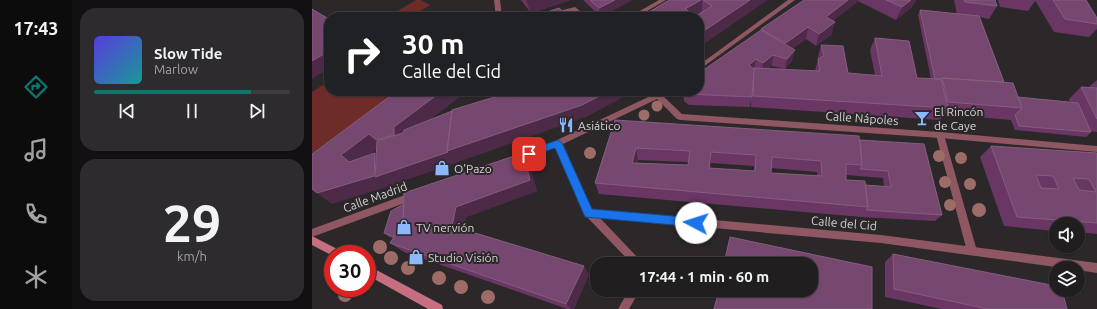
<!DOCTYPE html>
<html lang="es">
<meta charset="utf-8">
<style>
:root{--surface:#211e20;--page:#2d2b2d;--text:#f1f3f6;--muted:#a2a2a5;--line:#3e3c3e;--accent:#0f766e}
body{margin:0;font-family:Ubuntu,sans-serif;background:var(--page);color:var(--text);height:100vh;display:flex;flex-direction:column;font-size:15px;white-space:nowrap}
*{box-sizing:border-box;margin:0}
p{font-size:13px;color:var(--muted)}
.icon{flex:none;width:22px;height:22px;fill:none;stroke:currentColor;stroke-width:2;stroke-linecap:round;stroke-linejoin:round}
.map{position:relative;flex:1;overflow:hidden}
.panel{display:flex;flex-direction:column;gap:8px;padding:8px;background:#121012;width:240px}
.panel>*{flex:none}
.banner{position:absolute;left:12px;top:12px;width:380px;height:84px;border-radius:16px;box-shadow:0 1px 3px #0004,0 0 0 1px var(--line);background:#202124;color:#fff;overflow:hidden}
.tools{position:absolute;left:737px;top:217px;display:grid;gap:8px}
.tools a{display:grid;place-items:center;width:36px;height:36px;border-radius:50%;background:var(--surface);box-shadow:0 1px 3px #0004,0 0 0 1px var(--line);font-size:20px}
.speed{position:absolute;left:12px;top:245px;display:flex;gap:8px;font-size:20px;font-weight:700;text-align:center}
.speed>*{display:grid;place-content:center;width:52px;height:52px;border-radius:50%;background:var(--surface);box-shadow:0 1px 3px #0004,0 0 0 1px var(--line);line-height:1}
.speed .limit{border:6px solid #d22;background:#fff;color:#111}
.pin{position:absolute;display:grid;place-items:center;width:34px;height:34px;color:#fff;margin:-17px;border-radius:8px;box-shadow:0 2px 6px #0006}
.me{position:absolute;width:44px;margin:-22px;rotate:275deg;stroke-linejoin:round;filter:drop-shadow(0 0 3px #0008)}
.turn{display:flex;align-items:center;gap:14px;height:84px;padding:0 12px;font-size:18px}
.turn .icon{width:52px;height:52px;stroke-width:2.5}
.turn b{display:block;font-size:28px;line-height:34px}
.panel .widget{flex:1;display:flex;flex-direction:column;justify-content:center;gap:6px;min-width:0;padding:0 14px;border-radius:16px;background:var(--page)}
.panel .dial{align-items:center;gap:0}
.dial b{font-size:52px;line-height:1}
.song{display:flex;align-items:center;gap:12px}
.cover{width:48px;height:48px;border-radius:6px;background:linear-gradient(135deg,hsl(250 70% 55%),hsl(180 70% 35%))}
.played{height:4px;border-radius:2px;background:linear-gradient(90deg,var(--accent) 80%,var(--line) 80%)}
.keys{display:flex;justify-content:space-around;direction:ltr}
.trip{position:absolute;left:278px;top:257px;width:228px;height:40px;border-radius:16px;background:var(--surface);box-shadow:0 1px 3px #0004,0 0 0 1px var(--line);font-weight:700;line-height:40px;text-align:center}
main{display:flex;flex:1;min-height:0}
.tab-bar{display:flex;flex-direction:column;width:72px;justify-content:space-around;align-items:center;background:#0d0c0d;color:var(--muted)}
.tab-bar .icon{width:28px;height:28px}
.tab-bar .on{color:var(--accent)}
.tab-bar b{font-size:18px;color:var(--text)}
.map>svg:first-child{display:block}
.green{fill:#6d2c27}
.lines{fill:none;stroke-linecap:round;stroke-linejoin:round}
.pedestrian{fill:#8e5761;fill-rule:evenodd}
.minor{fill:#8e5761;fill-rule:evenodd}
.secondary{fill:#c66f80;fill-rule:evenodd}
.tree{fill:#9e6c67}
.wall{fill:#6a3764;fill-rule:evenodd}
.shaded-wall{fill:#4c2a48}
.building{fill:#764870;stroke:#855d80;fill-rule:evenodd}
.route{fill:#1a73e8;stroke:#114b97}
.labels{text-anchor:middle;dominant-baseline:central;stroke-width:4;stroke-linejoin:round;paint-order:stroke}
.poi-label{font-size:12px;fill:#d6d3d4;stroke:#2c282a;text-anchor:start}
.street-label{font-size:12px;fill:#d6d3d4;stroke:#2c282a}
</style>
<main>
<nav class="tab-bar">
<b>17:43</b>
<svg class="icon on" aria-label="directions" viewBox="0 0 24 24"><path d="M12 3l9 9-9 9-9-9zM9 14v-3h6M13 9l2 2-2 2"/></svg>
<svg class="icon" aria-label="music" viewBox="0 0 24 24"><path d="M9 18V5l10-2v13"/><circle cx="6" cy="18" r="3"/><circle cx="16" cy="16" r="3"/></svg>
<svg class="icon" aria-label="phone" viewBox="0 0 24 24"><path d="M5 4h4l2 5-3 2q2 4 5 5l2-3 5 2v4C11 20 4 13 5 4z"/></svg>
<svg class="icon" aria-label="climate" viewBox="0 0 24 24"><path d="M12 3v18M4 7l16 10M4 17L20 7"/></svg>
</nav>
<section class="panel">
<div class="widget">
<div class="song"><i class="cover"></i><div><b>Slow Tide</b><p>Marlow</p></div></div>
<div class="played"></div>
<div class="keys"><svg class="icon" aria-label="previous" viewBox="0 0 24 24"><path d="M18 5L8 12l10 7zM5 5v14"/></svg><svg class="icon" aria-label="pause" viewBox="0 0 24 24"><path d="M8 5v14M16 5v14"/></svg><svg class="icon" aria-label="next" viewBox="0 0 24 24"><path d="M6 5l10 7-10 7zM19 5v14"/></svg></div>
</div>
<div class="widget dial"><b>29</b><p>km/h</p></div>
</section>
<div class="map">
<svg width="785" height="309" viewBox="0 0 785 309">
<rect width="100%" height="100%" fill="#2c282a"/>
<path class="green" d="M104,0H109L118,5C107,12 93,23 79,15Z
M17,81V91H86L0,153V92Z"/>
<g class="lines">
<path class="pedestrian" d="M347,0H354L325,17H317Z
M628,132L632,135L665,251L663,254L660,255L657,254L655,251L624,135Z"/>
<path class="minor" d="M182,0H188L190,17H184Z
M476,0H483L387,70V65Z
M263,7L275,17H268L262,11L237,17H226L227,16Z
M349,91H359L351,96L370,114L628,132L785,146V152L628,138L368,120L365,119L345,99L251,144L280,209L569,235L785,263V273L766,270V268H751L569,243L288,218L329,261L331,264H320L274,216L244,147L202,162L199,161L198,159L199,157L243,141Z
M101,192L104,193L105,196L104,199L0,237V229Z
M317,290H328L317,309H306Z"/>
<path class="secondary" d="M0,236L29,251L31,254H21V256L0,245Z
M55,265L130,305L131,309H116L55,275Z"/>
</g>
<g class="tree">
<circle cx="345" cy="106" r="5.5"/>
<circle cx="332" cy="115" r="5.5"/>
<circle cx="278" cy="153" r="6"/>
<circle cx="627" cy="156" r="6"/>
<circle cx="649" cy="158" r="6"/>
<circle cx="633" cy="182" r="6"/>
<circle cx="658" cy="184" r="6"/>
<circle cx="638" cy="205" r="6"/>
<circle cx="667" cy="210" r="7"/>
<circle cx="68" cy="247" r="7"/>
<circle cx="79" cy="258" r="7"/>
<circle cx="96" cy="268" r="7"/>
<circle cx="127" cy="278" r="7"/>
<circle cx="149" cy="287" r="7"/>
<circle cx="33" cy="295" r="7"/>
<circle cx="176" cy="297" r="7"/>
</g>
<path class="wall" d="M209,0H259L219,13Z
M271,0H320L289,17Z
M357,0H455L387,47V17Z
M492,0H604L600,7L584,20L546,1L521,21L520,34L504,46L494,39L480,49V61L473,69L503,71L506,59V57L509,45L536,73L563,75L558,50L563,38L605,78L619,79L606,15L608,10L645,14L642,0H683L685,6L677,19L668,17L692,82L706,97L758,102L757,99L769,87H777L785,80V132L779,131V132L774,137L703,130L699,120L632,114L628,120L439,107V99L438,107L377,105L372,101L371,91L449,30V29ZM460,66L473,69L456,68Z
M686,0H774L785,18V29L777,37L742,32L724,2L723,1L716,11L688,7Z
M303,120L548,140L630,215L623,221L549,217L287,194L283,183ZM326,160L376,162V165L326,163ZM399,163L442,166V171L398,168ZM459,168L505,172V176L459,173ZM534,175L571,178L572,186L553,185L534,180Z
M679,146L785,153V234L766,232V224H744V231L692,226L668,157Z
M211,153L217,164L225,191L154,217L151,230L277,274L262,309H255L92,252L78,243L81,238L77,237L72,233Z
M581,254L755,309H630L573,297V262Z"/>
<path class="shaded-wall" d="M214,0H259L219,13Z
M303,0H320L289,17L287,8Z
M389,0H390V12L382,17L373,9Z
M438,0H455L387,47V34Z
M536,0H547L546,1L537,8L511,29L514,17Z
M599,0H604L600,7L584,20L590,7Z
M523,22L520,34L504,46L507,34Z
M496,27L494,39L471,55L474,43Z
M483,50L480,61L473,69L475,59Z
M17,51V68L0,79V61Z
M461,55L460,66L450,73L451,63Z
M444,59L442,70L437,65Z
M130,91H155L77,152L64,140Z
M297,91H323L274,117L75,187L20,204L5,193L63,153L75,165L135,151Z
M57,134L69,146L43,167L29,155Z
M324,148L326,160L323,174L320,163Z
M399,152V163L397,179V168Z
M211,153L217,164L225,191L154,217L150,236L140,226L144,207Z
M272,266L277,274L262,309H259L254,304Z"/>
<path class="building" d="M278,0H303L287,8Z
M357,0H389L373,9L384,16L400,6L391,0H438L387,34V17H329Z
M492,0H536L514,17L523,22L507,34L496,27L474,43L449,29Z
M574,0H599L590,7Z
M652,0H683L685,6L653,2Z
M741,0H774L785,18V24L753,19Z
M247,8L257,17H221Z
M0,9L17,19V51L0,61Z
M608,10L667,16L692,82L630,78L629,79H623Z
M449,30L483,50L475,59L461,55L451,63L444,59L437,65L442,69L440,97L376,94L371,91H387V73Z
M563,38L597,41L605,78L629,79L636,108L441,96L442,68L508,71L506,59L512,56L509,45L531,46L536,73L570,76Z
M630,78L701,83L710,108L636,102Z
M769,87L785,88V119Z
M85,91H130L82,127V135L64,140L57,134L29,155L37,162L63,153L62,176L5,193L0,189V154Z
M214,91H297L270,105L135,151L140,110L199,92L200,97L214,92Z
M706,97L766,103L779,132L707,126L703,115L710,108Z
M140,111L135,151L136,152L63,177L65,141L91,133L92,130Z
M303,120L547,136L550,165L534,164V180L553,181L556,207L283,183ZM324,148L378,151L376,165L320,163ZM399,152L444,155L443,171L397,168ZM460,157L509,161L510,176L459,173Z
M548,140L612,144L630,215L554,210L556,207L553,185L579,187L576,171L548,169L550,165Z
M679,146L785,153V223L705,217ZM724,175L741,176L747,189L729,188ZM761,178L777,179L784,192L767,190Z
M211,153L218,180L144,207L140,226L272,266L254,304L78,243L91,223L92,193Z
M92,204L91,223L82,237L72,233L79,211Z
M418,237L560,267V309H402L407,290H499V264H412Z
M581,254L744,286V290H750L755,309H676L582,289Z"/>
<path class="route" d="M246,140L250,143L280,209L384,218L388,219L389,223L388,226L384,227L273,217L243,148L217,157L212,154L214,151Z"/>
<defs>
<symbol id="bar-bare" viewBox="-9 -9 18 18"><path d="M-6-5H6L.8 .8V4.5H3.5V6h-7V4.5H-.8V.8Z" fill="#8bb9fc" stroke="#2c282a" stroke-width="2.5" paint-order="stroke"/></symbol>
<symbol id="restaurant-bare" viewBox="-9 -9 18 18"><path d="M-5-6h1v4h1v-4h1v4h1v-4h1v5L-1.5 .5V6h-2V.5L-5-1ZM5-6V6H3V1.5H1.5Q1.5-4 5-6Z" fill="#8bb9fc" stroke="#2c282a" stroke-width="2.5" paint-order="stroke"/></symbol>
<symbol id="shop-bare" viewBox="-9 -9 18 18"><path d="M-5-2.5h2.3a2.7 3.5 0 0 1 5.4 0H5L5.5 6h-11ZM-1.5-2.5h3a1.5 2.3 0 0 0-3 0Z" fill="#8bb9fc" stroke="#2c282a" stroke-width="2.5" paint-order="stroke"/></symbol>
</defs>
<g fill-rule="evenodd">
<use href="#bar-bare" x="599" y="107" width="22" height="22"/>
<use href="#restaurant-bare" x="243" y="114" width="22" height="22"/>
<use href="#shop-bare" x="119" y="157" width="22" height="22"/>
<use href="#shop-bare" x="81" y="216" width="22" height="22"/>
<use href="#shop-bare" x="93" y="246" width="22" height="22"/>
</g>
<g class="labels">
<g class="poi-label">
<text x="622" y="111">El Rincón<tspan x="622" dy="14">de Caye</tspan></text>
<text x="266" y="125">Asiático</text>
<text x="142" y="168">O'Pazo</text>
<text x="104" y="227">TV nervión</text>
<text x="116" y="257">Studio Visión</text>
</g>
<g class="street-label">
<text transform="translate(550 118) rotate(4)">Calle Nápoles</text>
<text transform="translate(63 197) rotate(-20)">Calle Madrid</text>
<text transform="translate(532 223) rotate(5)">Calle del Cid</text>
</g>
</g>
</svg>
<div class="tools">
<a><svg class="icon" aria-label="sound" viewBox="0 0 24 24"><path d="M4 9h4l5-4v14l-5-4H4zM17 9q2 3 0 6"/></svg></a>
<a><svg class="icon" aria-label="layers" viewBox="0 0 24 24"><path d="M12 4l9 5-9 5-9-5zM3 14l9 5 9-5"/></svg></a>
</div>
<div class="speed"><div class="limit">30</div></div>
<div class="pin" style="left:217px;top:154px;background:#d93025"><svg class="icon" aria-label="arrive" viewBox="0 0 24 24"><path d="M6 21V4h12l-3 4 3 4H6"/></svg></div>
<svg class="me" style="left:384px;top:223px" viewBox="-20 -20 40 40"><circle r="19" fill="#fff"/><path d="M0-13L10 11 0 6-10 11z" fill="#1a73e8"/></svg>
<div class="trip">17:44 · 1 min · 60 m</div>
<div class="banner">
<div class="turn"><svg class="icon" aria-label="right" viewBox="0 0 24 24"><path d="M7 20v-9h11M14 6l5 5-5 5"/></svg><div><b>30 m</b>Calle del Cid</div></div>
</div>
</div>
</main>
